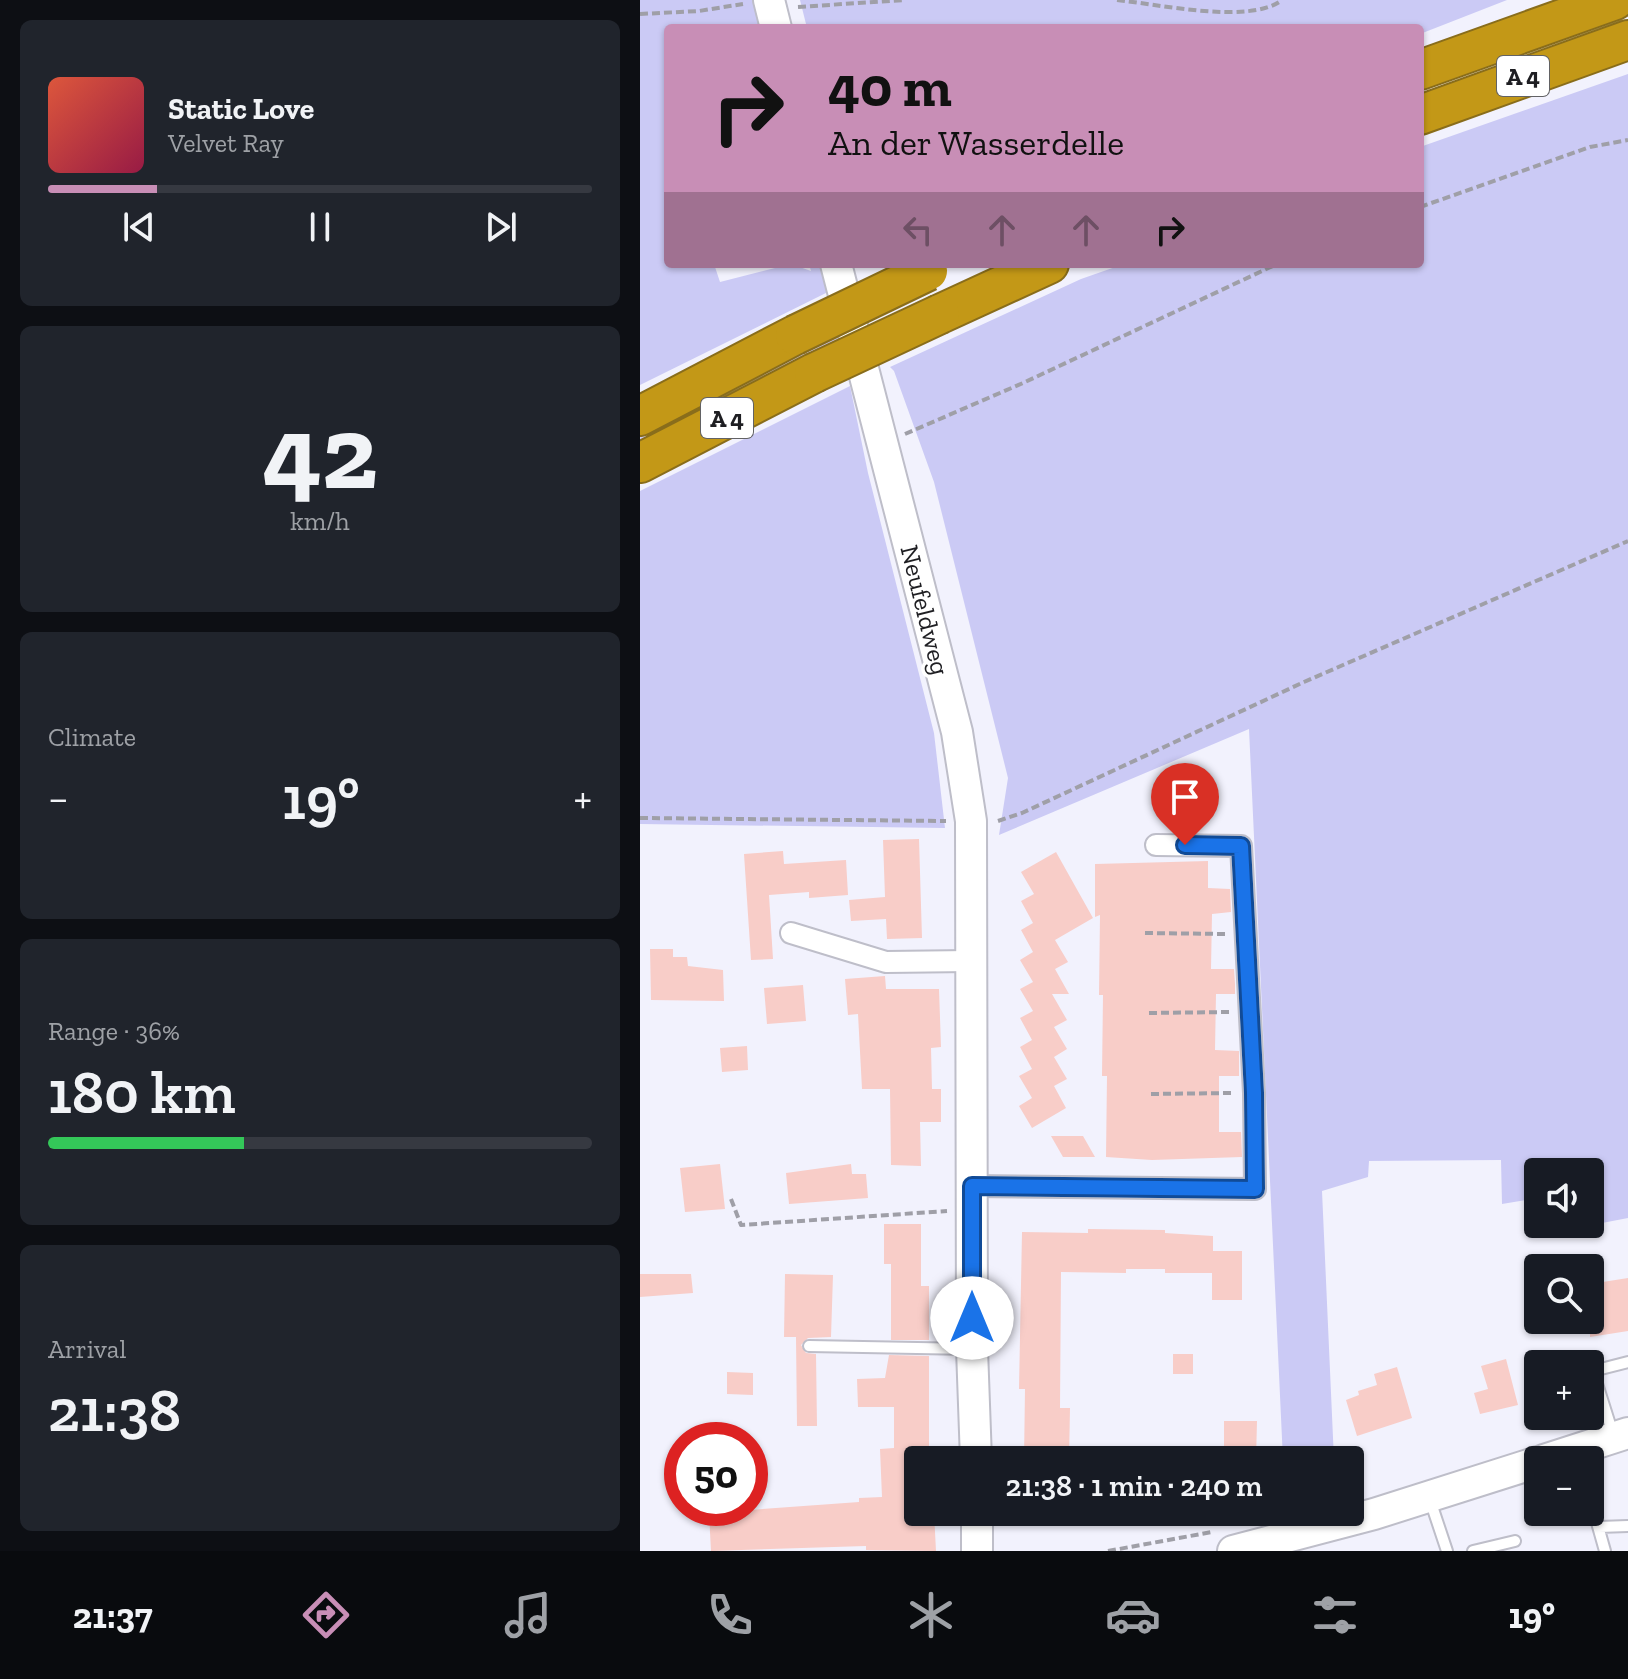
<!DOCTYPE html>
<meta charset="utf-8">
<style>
:root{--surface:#171b24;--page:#20242c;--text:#f1f3f6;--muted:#9ea1a6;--line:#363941;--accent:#c88eb6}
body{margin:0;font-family:"Zilla Slab",serif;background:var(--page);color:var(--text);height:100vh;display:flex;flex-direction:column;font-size:30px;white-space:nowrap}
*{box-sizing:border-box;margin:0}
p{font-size:26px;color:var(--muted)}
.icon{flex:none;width:44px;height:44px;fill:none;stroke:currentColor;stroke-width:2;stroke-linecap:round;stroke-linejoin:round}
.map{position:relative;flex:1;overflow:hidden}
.sheet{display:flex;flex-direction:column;gap:20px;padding:20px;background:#0d0f14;width:640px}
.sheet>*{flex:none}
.top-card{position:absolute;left:24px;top:24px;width:760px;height:244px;border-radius:8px;box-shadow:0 2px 6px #0004;background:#c88eb6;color:#111;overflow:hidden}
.controls{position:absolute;left:884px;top:1158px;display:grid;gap:16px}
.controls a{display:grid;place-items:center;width:80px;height:80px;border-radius:8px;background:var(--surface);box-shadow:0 2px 6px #0004;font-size:40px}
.speed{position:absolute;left:24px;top:1422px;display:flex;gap:16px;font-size:40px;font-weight:700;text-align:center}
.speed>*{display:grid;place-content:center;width:104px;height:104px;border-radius:50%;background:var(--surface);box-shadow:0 2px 6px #0004;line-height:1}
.speed .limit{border:12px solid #d22;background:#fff;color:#111}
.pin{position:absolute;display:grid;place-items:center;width:68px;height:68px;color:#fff;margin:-82px -34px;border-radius:50% 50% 50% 0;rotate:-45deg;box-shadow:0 0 8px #0007}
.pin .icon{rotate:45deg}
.me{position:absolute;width:88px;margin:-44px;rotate:0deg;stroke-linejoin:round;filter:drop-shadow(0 0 6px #0008)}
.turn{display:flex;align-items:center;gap:28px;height:168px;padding:0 32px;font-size:36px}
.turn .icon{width:104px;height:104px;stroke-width:2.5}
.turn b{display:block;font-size:56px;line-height:68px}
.lanes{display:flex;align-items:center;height:76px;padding:0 32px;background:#0003;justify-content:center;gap:40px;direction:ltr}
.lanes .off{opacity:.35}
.big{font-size:60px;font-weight:600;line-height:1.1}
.sheet .tile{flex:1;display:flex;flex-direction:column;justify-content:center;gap:12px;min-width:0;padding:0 28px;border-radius:12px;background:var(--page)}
.sheet .dial{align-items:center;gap:0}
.dial b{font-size:104px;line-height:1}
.song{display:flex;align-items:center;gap:24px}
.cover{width:96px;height:96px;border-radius:12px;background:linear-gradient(135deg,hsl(10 70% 55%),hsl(340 70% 35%))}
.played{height:8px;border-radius:4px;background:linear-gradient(90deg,var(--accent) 20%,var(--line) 20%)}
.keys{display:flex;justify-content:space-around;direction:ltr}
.heat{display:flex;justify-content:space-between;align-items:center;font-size:44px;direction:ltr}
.charge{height:12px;border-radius:6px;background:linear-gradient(90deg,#34c759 36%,var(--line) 0)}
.trip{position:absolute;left:264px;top:1446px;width:460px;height:80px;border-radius:8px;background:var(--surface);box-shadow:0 2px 6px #0004;font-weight:600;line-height:80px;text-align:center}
.tabs{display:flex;height:128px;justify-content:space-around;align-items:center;background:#090b0e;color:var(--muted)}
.tabs .icon{width:56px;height:56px}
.tabs .on{color:var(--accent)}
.tabs b{font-size:36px;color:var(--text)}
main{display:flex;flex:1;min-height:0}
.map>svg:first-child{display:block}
.green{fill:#cbcaf5}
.building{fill:#f8cdc8}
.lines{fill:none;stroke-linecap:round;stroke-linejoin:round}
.lane-casing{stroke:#bebec9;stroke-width:14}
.street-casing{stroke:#bebec9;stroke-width:24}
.secondary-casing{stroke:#bebec9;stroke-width:34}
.highway-casing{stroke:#896d1b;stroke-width:42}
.path{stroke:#9f9fa7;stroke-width:4;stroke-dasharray:8 4;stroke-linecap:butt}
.lane{stroke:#fff;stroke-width:10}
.street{stroke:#fff;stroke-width:20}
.secondary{stroke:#fff;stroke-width:30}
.highway{stroke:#c39817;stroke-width:38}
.highway-bridge-casing{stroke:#896d1b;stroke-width:42;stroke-linecap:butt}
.highway-bridge{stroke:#c39817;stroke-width:38}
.route-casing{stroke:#114b97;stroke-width:20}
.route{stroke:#1a73e8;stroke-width:14}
.labels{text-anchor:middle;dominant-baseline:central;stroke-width:7;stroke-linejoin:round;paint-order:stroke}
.shield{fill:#fff;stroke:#626264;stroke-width:2}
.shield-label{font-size:24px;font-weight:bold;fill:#1e1e22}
.street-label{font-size:26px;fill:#1e1e22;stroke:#fff}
</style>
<main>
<section class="sheet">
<div class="tile">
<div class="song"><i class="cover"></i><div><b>Static Love</b><p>Velvet Ray</p></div></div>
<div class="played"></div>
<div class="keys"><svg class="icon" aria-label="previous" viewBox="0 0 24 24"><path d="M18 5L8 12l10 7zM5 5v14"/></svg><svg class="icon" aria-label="pause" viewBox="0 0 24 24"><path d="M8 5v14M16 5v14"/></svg><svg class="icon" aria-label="next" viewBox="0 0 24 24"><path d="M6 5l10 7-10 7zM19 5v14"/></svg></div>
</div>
<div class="tile dial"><b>42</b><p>km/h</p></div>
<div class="tile"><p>Climate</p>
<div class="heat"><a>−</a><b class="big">19°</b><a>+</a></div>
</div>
<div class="tile"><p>Range · 36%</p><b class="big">180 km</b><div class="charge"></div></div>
<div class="tile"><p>Arrival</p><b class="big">21:38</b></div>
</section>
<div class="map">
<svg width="988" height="1551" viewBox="0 0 988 1551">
<rect width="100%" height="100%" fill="#f2f2fd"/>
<path class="green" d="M0,0H115L122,28H28V264H74L80,282L151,264L171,271L169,264H183L190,291L0,385Z
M160,0H867L780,34V28H167Z
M988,74V1218L905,1234L903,1224H950V1172H898V1198L862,1204L861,1160L729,1161L728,1177L682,1191L694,1460H643L609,729L359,835L368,778L294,482L254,371L250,367L441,279L484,264H780V147Z
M197,333L200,345L0,444V432Z
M210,386L228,473L294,733L305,828L0,824V491Z"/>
<path class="building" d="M279,839L282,938L247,939L246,919L211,921L209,900L245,897L243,840Z
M143,851L144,864L206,860L208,895L169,898V892L129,895L133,959L111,960L104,854Z
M416,852L453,918L415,940L428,962L415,969L429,994H412L427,1020L414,1027L427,1049L414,1057L427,1079L414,1086L426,1108L392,1128L379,1106L392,1098L379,1076L392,1069L380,1047L392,1040L380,1018L393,1011L380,989L393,982L380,960L393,952L381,930L393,923L381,901L394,894L381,872Z
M568,861V888L590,889L591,912L572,914L571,969H594L595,984V994H576L575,1050L599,1051V1076H579V1132H601L602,1157L512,1160L466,1157L467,1076H462L463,995H459L460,915L455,917V864Z
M10,949H33V957H47L48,966L83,970L84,1001L11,1000Z
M245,976L246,989H299L301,1047L291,1048L292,1089H301V1122H280L281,1166L251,1165L250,1089H222L218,1014L208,1015L205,979Z
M163,985L166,1021L127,1024L124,988Z
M107,1046L108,1070L82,1072L80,1048Z
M411,1136H443L455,1157H423Z
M80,1164L85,1209L45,1212L40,1168Z
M211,1164L212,1174H226L228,1198L149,1204L146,1173Z
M244,1224H281V1286H289V1340H251V1264H244Z
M448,1229L525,1230V1233L573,1236V1251H602V1300H572V1273H525V1269H486V1273L421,1272L420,1408H430L429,1460H384L385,1389H379L382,1232L448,1233Z
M0,1274H51L53,1293L0,1297Z
M145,1274L193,1275L191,1337L168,1338L161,1345L166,1353L176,1354L177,1426H157L156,1337H144Z
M988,1278V1331L950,1337V1284Z
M533,1354H553V1374H533Z
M249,1355L289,1356V1460H278V1512H294L296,1551L226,1550V1546L71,1551L69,1513L219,1502V1498L242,1497L240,1449L254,1448V1407H218L217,1379L245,1378Z
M866,1359L878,1405L840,1414L834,1393L848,1389L841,1366Z
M757,1367L772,1418L717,1436L706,1400L719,1395L718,1391L737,1385L734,1374Z
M87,1372L113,1373V1395L87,1394Z
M584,1421H617L616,1460H584Z"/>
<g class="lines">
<defs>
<path id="lane" d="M169,1346L331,1349
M973,1434L953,1371L988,1362
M950,1498L965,1551
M790,1500L807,1551
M959,1527L988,1526
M833,1551L875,1541"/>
<path id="street" d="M151,933L246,962L330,961
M332,1186L615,1189L614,1093L601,846L516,845"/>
<path id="secondary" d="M129,0L136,28
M196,264L317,732L331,821L332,1349L336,1460
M904,1460L988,1433
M337,1551V1512
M593,1551L734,1514L898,1462"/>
<path id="highway" d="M780,70L975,0
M780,115L988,40
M300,314L409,264
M0,416L155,335
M0,463L174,373"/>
</defs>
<use href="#lane" class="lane-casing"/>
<use href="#street" class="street-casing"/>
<use href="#secondary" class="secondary-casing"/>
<use href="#highway" class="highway-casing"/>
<path class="path" d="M477,0C517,4 610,25 642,0
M158,7L264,0
M0,14L59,11L103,4
M780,207L950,147L988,140
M265,434L383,383L637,264
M0,818L306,821
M358,821L382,813L664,682L988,541
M505,933L586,934
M509,1013L590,1012
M511,1094L592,1093
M91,1199L101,1225L307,1211
M468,1551L572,1532"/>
<use href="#lane" class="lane"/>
<use href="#street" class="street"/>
<use href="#secondary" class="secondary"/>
<use href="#highway" class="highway"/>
<defs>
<path id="highway-bridge" d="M155,335L288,271
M174,373L300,314"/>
</defs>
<use href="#highway-bridge" class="highway-bridge-casing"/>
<use href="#highway-bridge" class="highway-bridge"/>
</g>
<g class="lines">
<defs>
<path id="route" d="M332,1318V1186L615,1189L614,1093L601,846L545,845"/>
</defs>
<use href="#route" class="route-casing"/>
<use href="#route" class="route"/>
</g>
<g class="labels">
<g class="shield">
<rect x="857" y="56" width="52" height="40" rx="6"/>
<rect x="61" y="398" width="52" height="40" rx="6"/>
</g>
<g class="shield-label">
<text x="883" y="76">A 4</text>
<text x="87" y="418">A 4</text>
</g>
<g class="street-label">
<text transform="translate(285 610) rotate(76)">Neufeldweg</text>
</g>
</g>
</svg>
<div class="controls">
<a><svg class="icon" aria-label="sound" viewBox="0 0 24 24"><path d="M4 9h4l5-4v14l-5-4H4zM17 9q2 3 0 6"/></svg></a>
<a><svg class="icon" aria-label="search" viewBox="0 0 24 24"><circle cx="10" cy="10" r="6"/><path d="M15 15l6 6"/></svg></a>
<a>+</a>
<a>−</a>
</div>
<div class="speed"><div class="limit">50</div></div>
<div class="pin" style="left:545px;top:845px;background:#d93025"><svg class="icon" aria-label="arrive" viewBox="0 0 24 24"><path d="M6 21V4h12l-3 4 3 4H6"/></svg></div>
<svg class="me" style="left:332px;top:1318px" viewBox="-20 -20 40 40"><circle r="19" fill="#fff"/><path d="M0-13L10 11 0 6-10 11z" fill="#1a73e8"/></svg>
<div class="trip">21:38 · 1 min · 240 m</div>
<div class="top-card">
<div class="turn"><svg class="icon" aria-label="right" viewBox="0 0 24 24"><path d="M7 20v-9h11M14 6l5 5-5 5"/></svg><div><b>40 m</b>An der Wasserdelle</div></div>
<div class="lanes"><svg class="icon off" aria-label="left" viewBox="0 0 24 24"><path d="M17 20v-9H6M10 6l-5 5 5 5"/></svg><svg class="icon off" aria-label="ahead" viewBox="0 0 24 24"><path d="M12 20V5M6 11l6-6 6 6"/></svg><svg class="icon off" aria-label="ahead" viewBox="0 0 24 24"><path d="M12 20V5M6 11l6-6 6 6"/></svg><svg class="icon" aria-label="right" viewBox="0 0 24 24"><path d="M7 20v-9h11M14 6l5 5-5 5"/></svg></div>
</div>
</div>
</main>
<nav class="tabs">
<b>21:37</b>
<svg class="icon on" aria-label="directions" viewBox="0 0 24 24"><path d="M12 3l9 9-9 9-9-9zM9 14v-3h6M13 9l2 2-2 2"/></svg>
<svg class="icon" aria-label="music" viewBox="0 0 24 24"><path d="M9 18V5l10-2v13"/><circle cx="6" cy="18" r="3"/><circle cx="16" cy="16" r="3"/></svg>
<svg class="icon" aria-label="phone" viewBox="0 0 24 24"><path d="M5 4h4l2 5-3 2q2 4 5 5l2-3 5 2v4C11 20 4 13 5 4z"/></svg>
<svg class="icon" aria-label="climate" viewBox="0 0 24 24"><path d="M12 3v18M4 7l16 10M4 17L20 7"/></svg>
<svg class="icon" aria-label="car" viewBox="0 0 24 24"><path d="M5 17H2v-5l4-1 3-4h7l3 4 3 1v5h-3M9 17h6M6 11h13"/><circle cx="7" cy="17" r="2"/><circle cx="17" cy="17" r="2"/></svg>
<svg class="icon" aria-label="filters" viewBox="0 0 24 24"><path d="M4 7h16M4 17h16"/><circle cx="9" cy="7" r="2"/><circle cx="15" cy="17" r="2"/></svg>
<b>19°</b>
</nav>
